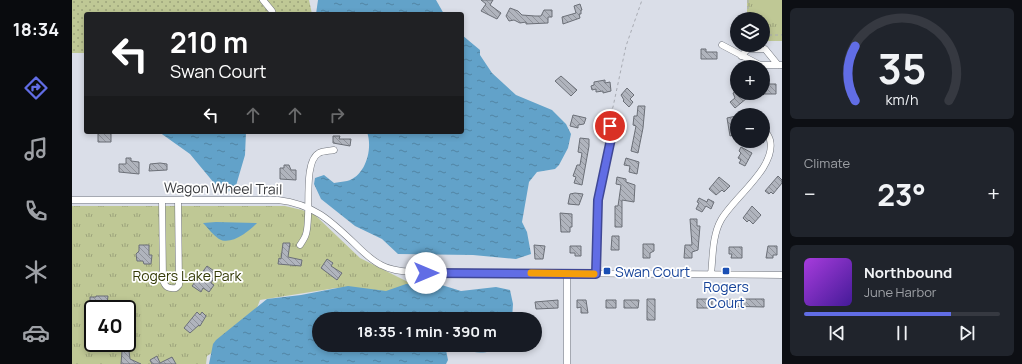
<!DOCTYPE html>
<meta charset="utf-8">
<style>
:root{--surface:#171b24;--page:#20242c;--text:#f1f3f6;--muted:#9ea1a6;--line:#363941;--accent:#616de5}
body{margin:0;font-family:Manrope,sans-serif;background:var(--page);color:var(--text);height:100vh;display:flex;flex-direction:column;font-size:15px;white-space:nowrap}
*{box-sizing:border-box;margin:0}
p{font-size:13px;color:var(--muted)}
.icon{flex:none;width:22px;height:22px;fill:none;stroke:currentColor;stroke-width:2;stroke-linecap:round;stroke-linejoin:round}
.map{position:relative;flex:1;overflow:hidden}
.details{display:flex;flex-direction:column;gap:8px;padding:8px;background:#0d0f14;width:240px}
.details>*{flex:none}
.top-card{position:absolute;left:12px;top:12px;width:380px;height:122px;border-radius:4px;box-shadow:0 2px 6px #0003;background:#202124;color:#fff;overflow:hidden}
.buttons{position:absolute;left:658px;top:12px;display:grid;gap:8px}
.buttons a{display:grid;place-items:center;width:40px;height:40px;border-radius:50%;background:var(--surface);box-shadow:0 2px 6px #0003;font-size:20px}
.speed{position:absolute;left:12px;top:300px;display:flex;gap:8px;font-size:20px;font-weight:700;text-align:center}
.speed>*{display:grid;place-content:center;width:52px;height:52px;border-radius:50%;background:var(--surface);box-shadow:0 2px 6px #0003;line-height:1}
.speed .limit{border:2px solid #111;border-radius:6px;background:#fff;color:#111}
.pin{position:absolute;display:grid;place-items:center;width:34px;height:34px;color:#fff;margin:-17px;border:2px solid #fff;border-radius:50%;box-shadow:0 1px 4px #0007}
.me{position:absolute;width:44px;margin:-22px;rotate:90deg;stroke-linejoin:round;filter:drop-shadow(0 0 3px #0008)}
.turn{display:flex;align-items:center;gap:14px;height:84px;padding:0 20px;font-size:18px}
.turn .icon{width:52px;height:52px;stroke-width:2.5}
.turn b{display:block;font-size:28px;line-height:34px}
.lanes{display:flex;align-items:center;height:38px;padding:0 20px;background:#0003;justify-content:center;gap:20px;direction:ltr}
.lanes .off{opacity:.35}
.big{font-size:30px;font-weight:700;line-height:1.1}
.details .widget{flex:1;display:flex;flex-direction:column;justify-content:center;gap:6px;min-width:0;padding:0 14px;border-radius:6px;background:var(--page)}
.details .dial{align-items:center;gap:0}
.dial svg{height:104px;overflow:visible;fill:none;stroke:var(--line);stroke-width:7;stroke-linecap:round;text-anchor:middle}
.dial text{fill:var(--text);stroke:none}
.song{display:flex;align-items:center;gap:12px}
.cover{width:48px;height:48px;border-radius:6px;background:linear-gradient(135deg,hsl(280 70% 55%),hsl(260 70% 35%))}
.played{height:4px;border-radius:2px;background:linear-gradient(90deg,var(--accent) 75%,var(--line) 75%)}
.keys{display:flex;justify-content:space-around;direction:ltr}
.heat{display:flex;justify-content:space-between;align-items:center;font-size:22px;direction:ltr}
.trip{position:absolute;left:240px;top:312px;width:230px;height:40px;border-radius:20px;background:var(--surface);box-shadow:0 2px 6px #0003;font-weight:700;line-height:40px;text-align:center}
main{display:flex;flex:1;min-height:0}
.menu{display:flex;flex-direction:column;width:72px;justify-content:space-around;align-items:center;background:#090b0e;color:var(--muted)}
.menu .icon{width:28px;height:28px}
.menu .on{color:var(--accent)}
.menu b{font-size:18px;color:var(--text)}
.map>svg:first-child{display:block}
.grass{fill:url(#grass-dots)}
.park{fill:url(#park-tufts);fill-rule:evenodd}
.pitch{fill:#bfc895}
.water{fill:url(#water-ripples)}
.building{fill:url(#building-back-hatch);stroke:#6b6f77}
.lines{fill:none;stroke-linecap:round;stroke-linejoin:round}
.minor-casing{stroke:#70747c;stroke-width:7}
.path{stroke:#a8abb3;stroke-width:1;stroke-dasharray:3 3;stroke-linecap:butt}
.minor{stroke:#fff;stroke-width:6}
.route-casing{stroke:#3f4795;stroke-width:10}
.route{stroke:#616de5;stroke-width:7}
.slow{stroke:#f59e0b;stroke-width:7}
.transit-dot{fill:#1a4fb4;stroke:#fff;stroke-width:1.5}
.labels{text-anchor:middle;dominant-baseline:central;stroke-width:3.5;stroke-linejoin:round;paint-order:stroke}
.street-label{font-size:14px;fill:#37393d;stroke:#fff}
.transit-label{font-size:14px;fill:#164399;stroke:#fff;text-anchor:start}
.park-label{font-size:14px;fill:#343a06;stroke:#fff}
</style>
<main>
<nav class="menu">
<b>18:34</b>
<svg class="icon on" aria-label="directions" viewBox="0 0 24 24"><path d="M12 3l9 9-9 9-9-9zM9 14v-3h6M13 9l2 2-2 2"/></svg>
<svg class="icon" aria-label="music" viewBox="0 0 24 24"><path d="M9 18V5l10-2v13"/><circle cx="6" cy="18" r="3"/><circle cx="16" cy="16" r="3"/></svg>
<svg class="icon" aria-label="phone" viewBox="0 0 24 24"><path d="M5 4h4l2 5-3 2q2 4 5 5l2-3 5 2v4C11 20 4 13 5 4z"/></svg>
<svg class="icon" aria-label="climate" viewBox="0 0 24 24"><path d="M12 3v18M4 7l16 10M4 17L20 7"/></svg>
<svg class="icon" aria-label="car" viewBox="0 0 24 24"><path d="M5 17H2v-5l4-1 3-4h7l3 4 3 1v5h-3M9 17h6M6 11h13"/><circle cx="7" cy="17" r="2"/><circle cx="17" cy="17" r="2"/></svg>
</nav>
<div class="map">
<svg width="710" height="364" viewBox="0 0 710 364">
<defs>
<pattern id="grass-dots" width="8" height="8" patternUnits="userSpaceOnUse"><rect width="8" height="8" fill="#bfc895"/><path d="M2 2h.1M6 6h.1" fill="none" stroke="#9ca37b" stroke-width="1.8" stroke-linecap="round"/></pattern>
<pattern id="park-tufts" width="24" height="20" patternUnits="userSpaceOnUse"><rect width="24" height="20" fill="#bfc895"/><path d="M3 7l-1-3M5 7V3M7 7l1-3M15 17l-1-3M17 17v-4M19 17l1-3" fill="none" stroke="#9ca37b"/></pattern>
<pattern id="water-ripples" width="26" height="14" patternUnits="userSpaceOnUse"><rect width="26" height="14" fill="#62a2c9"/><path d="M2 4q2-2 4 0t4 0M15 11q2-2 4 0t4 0" fill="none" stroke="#5285a4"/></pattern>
<pattern id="building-back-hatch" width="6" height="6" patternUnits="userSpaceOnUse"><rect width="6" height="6" fill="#b0b4bd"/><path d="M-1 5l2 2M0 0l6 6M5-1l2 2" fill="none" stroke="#90939b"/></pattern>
</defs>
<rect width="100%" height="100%" fill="#dadee8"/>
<path class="grass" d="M0,0H237L240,14H14V53H0Z"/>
<path class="park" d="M675,0H710V41H691V19H675Z
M0,206H213L230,210L243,215L288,258L336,282H345L325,301L264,288L188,300L177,329L135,356L134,364H0ZM21,309H55V343H21Z"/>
<path class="pitch" d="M682,0H710V21H691V19H682Z"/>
<path class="water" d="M246,0H364L372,14H244Z
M390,35L408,50V55L420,73L444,95L480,110L494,124L499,134L496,148L487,165L483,169L465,172L457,182L450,222L455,232L459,254L444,259L401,255L326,254L310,239L283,226L249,199L242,184L243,178L252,175L262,183C266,182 271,182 275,181C294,176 301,148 295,132H390Z
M87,132H174L173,155L163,189L155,192L147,189L118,154Z
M144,222L185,223C177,231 159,246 147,239C141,235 136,228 131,223Z
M360,282L389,291L424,287L438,290L441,304L440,319H247V345H427C414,359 394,350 377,346L374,350L376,360L374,364H137L141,344L144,340L195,299L229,295L276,286L314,291L334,284Z"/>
<path class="building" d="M409,0H421L418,5L429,13L425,19L409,11L414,4Z
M508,4L510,10H509V14H507L508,18L491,24L490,17L504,13L502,6Z
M438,8L446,11L450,15L463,16H469L472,10H480V17H476V23L454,24V22L448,23L442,20L437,21L434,16Z
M629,49H634V52H645V59H629Z
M489,76L505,90L499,96L483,81Z
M533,80V83L538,82L539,91L531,93V91L524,92V89L520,90L519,86L522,85V82Z
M691,84H704V94H691Z
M555,88L562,95L558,99L561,102L557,107L551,101L552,100L549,95Z
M664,91L665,93H681L663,108L658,102L663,98L661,93Z
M566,106H573L571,128L566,153L559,151L564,126L561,125L562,116H565Z
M501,115L514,118L512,124L506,125V128L498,126Z
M664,116L665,134L658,136L655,118Z
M26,132H39V142H26Z
M261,136H268L267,139H279L278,146L261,143Z
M508,138L517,139V146L510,185L502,183L504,177L501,176L505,165H508L510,153L506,152Z
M669,147L680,153L673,166L667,163L669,160L666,158L669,153L667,151Z
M54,158H59V161L67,162V174L47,172V164H54Z
M554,158L567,162L565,174L557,172L558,166L552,165Z
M88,163L95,164V170L77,171L78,164Z
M212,165H217L219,170H224V180L208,179V168H212Z
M706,176L710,180V183L701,194L699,192L697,194L693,191Z
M545,177L554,179V182L563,185L562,202L550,200V227H543V206H546L549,185L544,184Z
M647,177L658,186L652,192L650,190L644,195L637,189Z
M503,193L511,194L507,205L496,204L498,194Z
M627,198L635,202L636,199L642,202L639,209L634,206L630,212L624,209L627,203L625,202Z
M680,206L689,215L681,224L677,220L675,222L671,218Z
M488,213L500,214V227H498V232H489Z
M618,219H625V226H628L626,250L620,252V258H612L613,245H620Z
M540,236H547V250H539Z
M211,243H218L216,257L230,260L229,266L206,264L207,258L209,259Z
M571,244H582V251L578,253V258H571Z
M67,245H77V255H80L79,264H72L71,261H65L64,254L67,251Z
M462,245L473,246L471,259H463Z
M498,246H509V256H503V253H498Z
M696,246H705V255H701V258H694Z
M657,247H670V258H659L660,254H657Z
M255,259L261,263L259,266L270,273L265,280L249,268Z
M135,266L145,273L139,283L142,285L137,292L131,288L129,292L120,286Z
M24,296H36L35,304L18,307V297H24Z
M575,299H583V320H575Z
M625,299H640V306H637V308H625Z
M661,299H692V307L651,306V300Z
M486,300V308L464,309L463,302Z
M505,300H514L516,313H509V307L505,308Z
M534,300H544V308H534Z
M552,300H567L566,308H552Z
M125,312L128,315L130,312L134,316L128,326L127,325L118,333L112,328Z
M50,351H57L58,359L69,364H49Z
M85,356L88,363L100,357L104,364H80L78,360Z"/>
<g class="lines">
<defs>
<path id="minor" d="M191,0L200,11L201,14
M650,45L688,65H710
M669,56L676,49H693L706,65
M0,200H206C241,204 258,220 283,244C291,252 299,260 309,265C318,270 328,271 339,272L710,275
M90,200L91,280C93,287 96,289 104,288L107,285L106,200
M228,245C230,242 233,238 234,234C240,216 230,162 247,153C251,151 258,151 262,150
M524,274L526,200L540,134L535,119
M639,274C641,257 640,236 649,220C661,198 705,167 698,140C697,136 693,131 691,127
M495,364V273"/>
</defs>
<use href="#minor" class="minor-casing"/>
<path class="path" d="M676,0V19
M691,35H710
M538,114L541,107L554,46L570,0"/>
<use href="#minor" class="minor"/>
</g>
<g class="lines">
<defs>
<path id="route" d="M354,273L524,274L526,200L540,134L538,126"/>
</defs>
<use href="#route" class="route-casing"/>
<use href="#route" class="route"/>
<path class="slow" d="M459,273L522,274"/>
</g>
<g class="transit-dot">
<rect x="531" y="267" width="8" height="8" rx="2"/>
<rect x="650" y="267" width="8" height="8" rx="2"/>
</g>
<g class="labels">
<g class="street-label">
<text transform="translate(151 188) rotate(1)">Wagon Wheel Trail</text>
</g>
<g class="transit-label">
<text x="543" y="271">Swan Court</text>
<text x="654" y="286" text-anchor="middle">Rogers<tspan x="654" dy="16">Court</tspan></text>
</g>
<g class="park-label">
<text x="115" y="275">Rogers Lake Park</text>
</g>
</g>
</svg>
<div class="buttons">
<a><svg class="icon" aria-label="layers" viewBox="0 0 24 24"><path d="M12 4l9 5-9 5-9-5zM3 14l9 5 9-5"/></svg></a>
<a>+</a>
<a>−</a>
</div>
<div class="speed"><div class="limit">40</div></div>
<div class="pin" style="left:538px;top:126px;background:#d93025"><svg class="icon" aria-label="arrive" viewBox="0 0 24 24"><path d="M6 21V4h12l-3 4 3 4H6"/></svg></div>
<svg class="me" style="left:354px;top:273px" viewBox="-20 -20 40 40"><circle r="19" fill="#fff"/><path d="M0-13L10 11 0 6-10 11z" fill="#616de5"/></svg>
<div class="trip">18:35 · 1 min · 390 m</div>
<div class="top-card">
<div class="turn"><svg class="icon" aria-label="left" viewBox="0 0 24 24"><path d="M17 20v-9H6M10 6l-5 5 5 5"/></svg><div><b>210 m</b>Swan Court</div></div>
<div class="lanes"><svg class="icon" aria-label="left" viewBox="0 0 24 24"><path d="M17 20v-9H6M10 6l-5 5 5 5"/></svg><svg class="icon off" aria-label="ahead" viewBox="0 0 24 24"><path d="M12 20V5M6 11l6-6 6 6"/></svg><svg class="icon off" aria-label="ahead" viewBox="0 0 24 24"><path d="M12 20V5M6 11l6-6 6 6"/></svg><svg class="icon off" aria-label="right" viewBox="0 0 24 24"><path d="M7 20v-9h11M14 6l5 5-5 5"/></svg></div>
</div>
</div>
<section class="details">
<div class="widget dial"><svg viewBox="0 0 100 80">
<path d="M14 69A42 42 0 1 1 86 69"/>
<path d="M14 69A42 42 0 0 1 14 27" stroke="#616de5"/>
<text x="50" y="56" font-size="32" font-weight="700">35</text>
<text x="50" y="72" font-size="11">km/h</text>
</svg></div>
<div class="widget"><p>Climate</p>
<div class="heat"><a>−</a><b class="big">23°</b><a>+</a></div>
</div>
<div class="widget">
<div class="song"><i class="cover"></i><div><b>Northbound</b><p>June Harbor</p></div></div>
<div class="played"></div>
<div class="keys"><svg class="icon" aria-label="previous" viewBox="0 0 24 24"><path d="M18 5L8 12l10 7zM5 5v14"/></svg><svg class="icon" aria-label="pause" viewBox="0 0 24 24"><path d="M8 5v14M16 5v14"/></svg><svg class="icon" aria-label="next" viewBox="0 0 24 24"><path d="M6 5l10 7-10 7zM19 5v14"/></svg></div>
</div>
</section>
</main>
